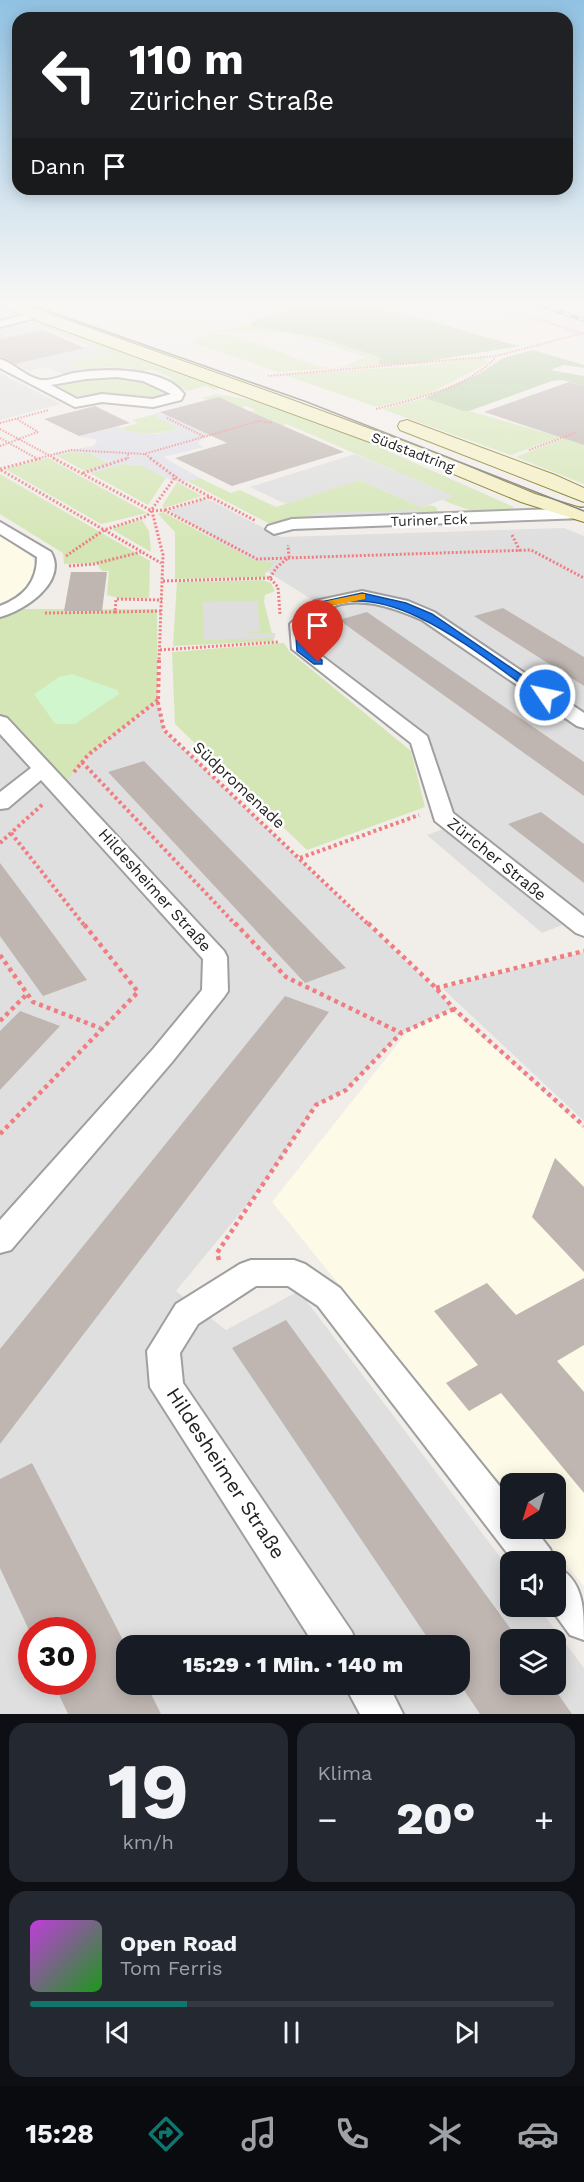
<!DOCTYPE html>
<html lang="de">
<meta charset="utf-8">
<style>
:root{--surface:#171b24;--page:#242831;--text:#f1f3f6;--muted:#9ea1a6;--line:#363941;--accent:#0f766e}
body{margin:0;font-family:"Work Sans",sans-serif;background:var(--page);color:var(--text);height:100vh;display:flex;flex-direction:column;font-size:22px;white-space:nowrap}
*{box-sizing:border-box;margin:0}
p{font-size:20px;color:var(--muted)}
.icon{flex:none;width:33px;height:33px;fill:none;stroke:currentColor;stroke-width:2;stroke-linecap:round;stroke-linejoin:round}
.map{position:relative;height:1714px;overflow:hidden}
.drawer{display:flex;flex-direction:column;gap:9px;padding:9px;background:#0d0f14;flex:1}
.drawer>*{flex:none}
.top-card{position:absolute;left:12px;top:12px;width:561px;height:183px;border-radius:18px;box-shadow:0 3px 15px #0003;background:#202124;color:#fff;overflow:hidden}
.needle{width:39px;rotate:218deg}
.tools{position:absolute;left:500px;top:1473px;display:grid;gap:12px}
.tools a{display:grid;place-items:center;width:66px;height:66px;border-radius:12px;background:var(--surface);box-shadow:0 3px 15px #0003;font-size:30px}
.speed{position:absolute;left:18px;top:1617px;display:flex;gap:12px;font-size:30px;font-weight:700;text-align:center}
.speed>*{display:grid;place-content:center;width:78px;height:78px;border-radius:50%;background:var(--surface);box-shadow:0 3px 15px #0003;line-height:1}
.speed .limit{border:9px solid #d22;background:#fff;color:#111}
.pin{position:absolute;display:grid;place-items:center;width:51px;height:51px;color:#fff;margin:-62px -26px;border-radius:50% 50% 50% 0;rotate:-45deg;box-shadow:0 0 6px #0007}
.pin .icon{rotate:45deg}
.me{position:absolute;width:66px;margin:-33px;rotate:304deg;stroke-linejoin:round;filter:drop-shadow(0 0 4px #0008)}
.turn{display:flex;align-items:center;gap:21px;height:126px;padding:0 18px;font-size:27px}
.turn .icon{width:78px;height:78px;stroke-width:2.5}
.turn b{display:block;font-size:42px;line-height:51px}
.then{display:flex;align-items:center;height:57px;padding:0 18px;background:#0003;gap:12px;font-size:22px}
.big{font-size:45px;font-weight:800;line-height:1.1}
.drawer .card{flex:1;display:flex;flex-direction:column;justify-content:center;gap:9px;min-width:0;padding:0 21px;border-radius:18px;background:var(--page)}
.drawer .dial{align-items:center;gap:0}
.dial b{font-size:78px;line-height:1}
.song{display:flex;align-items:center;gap:18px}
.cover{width:72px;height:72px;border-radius:9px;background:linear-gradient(135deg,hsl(290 70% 55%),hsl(120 70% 35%))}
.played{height:6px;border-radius:3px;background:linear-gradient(90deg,var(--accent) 30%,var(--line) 30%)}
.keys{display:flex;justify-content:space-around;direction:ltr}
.heat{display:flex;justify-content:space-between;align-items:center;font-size:33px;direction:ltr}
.drawer .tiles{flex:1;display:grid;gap:9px;grid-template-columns:1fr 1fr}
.card:last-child{grid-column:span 2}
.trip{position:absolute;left:116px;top:1635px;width:354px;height:60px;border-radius:18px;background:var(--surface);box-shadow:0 3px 15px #0003;font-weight:800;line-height:60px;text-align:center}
.tab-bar{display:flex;height:96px;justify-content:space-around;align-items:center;background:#090b0e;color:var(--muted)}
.tab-bar .icon{width:42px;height:42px}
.tab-bar .current{color:var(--accent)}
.tab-bar b{font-size:27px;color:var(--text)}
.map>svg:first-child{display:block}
.residential{fill:#e0dfdf;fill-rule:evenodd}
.commercial{fill:#f0dbdd}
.industrial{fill:#eadce9}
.education{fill:#fdfae7}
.grass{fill:#d4e6b5}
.forest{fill:#b5cda2}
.park{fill:#cff6cc}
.parking{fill:#dedede}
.plaza{fill:#dedfe7}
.building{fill:#bfb6b2}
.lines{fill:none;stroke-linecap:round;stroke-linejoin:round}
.street-casing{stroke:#9f9f9f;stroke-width:4}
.secondary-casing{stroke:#736f0f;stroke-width:2}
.path-far3{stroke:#ef7d82;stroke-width:2;stroke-dasharray:1.5 1.5;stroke-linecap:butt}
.path-far2{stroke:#ef7d82;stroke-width:3;stroke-dasharray:2 2;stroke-linecap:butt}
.path-far1{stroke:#ef7d82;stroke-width:4;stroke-dasharray:3 3;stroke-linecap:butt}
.path{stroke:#ef7d82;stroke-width:4.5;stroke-dasharray:4 4;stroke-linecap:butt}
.street{fill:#fff;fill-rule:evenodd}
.secondary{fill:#f5f0c3;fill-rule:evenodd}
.tram{stroke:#707070;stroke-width:1.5}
.rail-casing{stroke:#707070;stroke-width:4}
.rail{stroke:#fff;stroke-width:2;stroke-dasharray:8;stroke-linecap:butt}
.route{fill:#1a73e8;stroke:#114b97;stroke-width:1.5}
.slow{fill:#f59e0b}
.labels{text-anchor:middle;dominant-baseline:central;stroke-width:5;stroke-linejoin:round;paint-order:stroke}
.far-street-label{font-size:14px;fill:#222;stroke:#fff}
.street-label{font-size:16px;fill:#222;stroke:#fff}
.near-street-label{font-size:20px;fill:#222;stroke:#fff}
</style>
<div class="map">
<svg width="584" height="1714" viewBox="0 0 584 1714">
<rect width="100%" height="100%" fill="#f1ede9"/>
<path class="residential" d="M0,373L15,381L61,404L0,420Z
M203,500L212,501L281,537L564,528L584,536V928L444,815L420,740L301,649L299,624L321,605L169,511Z
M158,700L164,731L434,988L452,1008L401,1033L346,1090L316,1105L260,1189L176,1291L226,1330L299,1291L510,1570V1606L538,1607L584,1668V1714H0V1244L217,990L213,956L214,990L0,1240V722L62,787L88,755ZM32,1630H82V1682H32ZM510,1640H555V1684H510ZM126,1646H459V1684H126Z
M584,952V1121L442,988Z"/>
<path class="commercial" d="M81,303H259L218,312L100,308Z"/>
<path class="industrial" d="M476,303H584V339Z"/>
<path class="education" d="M0,534L28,552L41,571L25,596L0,603Z
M452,1011L584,1129V1586L537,1529L555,1528V1484H510V1495L272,1202L408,1031Z"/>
<path class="grass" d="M29,322H41L220,388L214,390L206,386L188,391L161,381L172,378L153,370L130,372L132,368L100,367L97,371L85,370L68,362L109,353Z
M251,323L252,326L322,338L383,358L382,361L379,362L380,365L278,372L193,343C222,313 297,367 331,368C342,368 357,360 367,357L287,333L218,332Z
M483,357L488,362L486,364L428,394L377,407L284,375L416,366Z
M125,377L141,380L167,392L162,399L147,402L114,396H69L54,387C72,373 103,377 125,377Z
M217,394L261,402L372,444L514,507C493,521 464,509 443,500L453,496L287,424L250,435L265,417L204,433L193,427L256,410L246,406L218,413L234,404L219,397L207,400L202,398Z
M425,398L463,411H469L560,437L511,455L382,409Z
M152,415L179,428C160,433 139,438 121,428L138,423L132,420Z
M564,438L584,445V484L516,457Z
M70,452L90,453L110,464L85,471L57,456Z
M48,458L147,513L101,524L5,469Z
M122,464L142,465L166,478L148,505L90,473Z
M0,474L150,561L149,598L122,599L107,595L109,571H102L96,563L64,564L63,553L0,514Z
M200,478L231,493L240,490L276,507L359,480L422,507L430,505L436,507L438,512L313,520L272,525L187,481Z
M177,482L202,496L164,508L162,506Z
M163,512L255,561L274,562L265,574L266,577L175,579V532L158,514Z
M142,520L149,531L151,552L113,530L114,527Z
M262,580L271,583L275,591L265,595L264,602L274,641L173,646L177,582Z
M10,609H157L158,700L88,755L62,787L0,722V612Z
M284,643L290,652L411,751L425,807L307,850L175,724L172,652Z"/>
<path class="forest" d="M320,305C394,303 450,329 520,346L417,363L380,365L378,362L382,358L322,338L251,326L253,321L289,309Z
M533,350L584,365V368L564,365L550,370L584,376V386L563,380L552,381L469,411H463L425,398L479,374L503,358Z"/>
<path class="park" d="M72,674L117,690L119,694L75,724H55L34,694L59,677Z"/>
<path class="parking" d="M0,311L29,322L47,329L0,339Z
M92,346L110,353L70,362L85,370L64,375L46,367L29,371L15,364Z
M355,454L454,496L422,507L359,480L286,504L250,487Z
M418,510L420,516L313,520L312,513Z
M257,601L260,631L244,633H275V638L204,640L203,602Z
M446,828L562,925L542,933L427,835Z"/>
<path class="plaza" d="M163,411L204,433L265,417L272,419L201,439L198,444L204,447L163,457L200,478L182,482L173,481L141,465L122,464L90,473L85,471L110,463L90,453L70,452L57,456L53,453L94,446L97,440L79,436L118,426L129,432L157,434L178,428L152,415Z"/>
<path class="building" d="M43,330L85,348L15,364L0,356V339Z
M569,382L584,386V445L484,412Z
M219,397L251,412L344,452L232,486L175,458L227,443L160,412Z
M95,406L130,423L79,436L44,419Z
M71,572H107L102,611H64Z
M503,608L584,657V686L474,616Z
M367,612L584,762V796L339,620Z
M144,761L306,927L346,968L305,983L108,772Z
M541,812L584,844V883L508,824Z
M0,863L33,907L87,980L43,996L0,936Z
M285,996L329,1012L0,1444V1349Z
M20,1011L60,1026L0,1090V1031Z
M555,1158L584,1187V1272L532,1217Z
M584,1278V1345L557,1361L584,1392V1493L501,1393L469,1411L446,1383L478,1365L434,1311L487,1283L516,1315Z
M286,1320L510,1628V1684H551L572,1714H480L459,1683V1646H433L232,1348Z
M32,1463L126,1646V1684H146L161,1714H68L53,1682H82V1630H29L0,1568V1479Z"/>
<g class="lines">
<defs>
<path id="street" d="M39,311L43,312V316L0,327V321Z
M0,359C14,363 28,379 42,380C51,381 64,375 74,373C104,368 164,367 184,394L181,400L153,407L102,402L75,407L0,368ZM117,377L143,381L171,394L153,399L102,394L77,399L51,385L86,379Z
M584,508V518L293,529L274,534L266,529L268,526L292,519Z
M0,522L51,552C68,582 24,611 0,617V606C23,597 37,583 37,557L0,534Z
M362,591L408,601L434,612L584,713V728L577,726L422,620C394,608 355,593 326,610C319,613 314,620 308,625L310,647L427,736L453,813L584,916V936L576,933L435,821L411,743L292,649L290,624L315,601Z
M0,716L7,718L224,951L227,957L228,991L224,997L172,1062L11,1250L0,1253V1220L154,1048L202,990L203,959L41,780L8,808L0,809V792L31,768L0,734Z
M251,1260H294L305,1264L340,1288L510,1499V1528H534L550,1549L556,1562L555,1564V1562H514L318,1306L288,1286H256L198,1324L180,1353L183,1383L352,1632L357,1646H315L150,1387L147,1351L176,1304L240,1264Z
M555,1565C584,1581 584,1607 584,1640L570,1635L549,1606H555Z
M344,1684H388L403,1714H360Z"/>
<path id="secondary" d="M0,303H19L273,393L441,455L535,494L584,509V522L521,502L427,463L0,307Z
M407,420L555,475L584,488V502L400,430L398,426L400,422Z"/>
</defs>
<use href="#street" class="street-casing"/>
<use href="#secondary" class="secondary-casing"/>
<path class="path-far3" d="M490,303L580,333
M557,303L584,312
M500,306L509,304
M268,376L496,356L584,333
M376,409C417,398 466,389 496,357
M167,418L203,436
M17,419L38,432
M0,423L49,410
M0,429L56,459
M0,438L36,458
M0,446L38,432
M529,450L577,432
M128,454V459
M145,454L152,459
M36,459L71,450L144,454L259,421L273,423"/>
<path class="path-far2" d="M53,458L152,511L163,555L159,661
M150,458L182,482L256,521
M0,469L42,458
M1,470L161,563
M83,473L128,458
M165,510L210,497
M152,511L164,510L257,559L531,550L584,578
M512,535L520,551
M66,556L104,530L147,516L176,476
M69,566L94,564L141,552
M270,578L276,568L289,557L288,545
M163,581L270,578L278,587L280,614
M161,611L115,612L116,599L162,600
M45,613L115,612
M160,650L278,642"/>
<path class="path-far1" d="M159,660L158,703L164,730L369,925
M82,762L236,925
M74,772L88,755L158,700
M11,833L84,925
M0,843L44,803
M300,858L419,815"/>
<path class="path" d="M235,923L286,977L401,1033
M368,923L436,988L454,1009L584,1126
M0,955L33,1002L100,1028
M436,988L584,951
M0,1021L27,994
M0,1134L138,992L83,923
M219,1260L217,1253L316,1105L346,1090L401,1033L454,1009"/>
<use href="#street" class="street"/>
<use href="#secondary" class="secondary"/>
<path class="tram" d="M25,303L307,402L584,511"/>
<defs>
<path id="rail" d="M533,303L584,320"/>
</defs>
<use href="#rail" class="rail-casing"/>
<use href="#rail" class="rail"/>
</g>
<linearGradient id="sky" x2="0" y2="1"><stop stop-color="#91c2e3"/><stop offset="0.56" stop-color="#f9f7f5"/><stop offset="1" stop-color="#f9f7f5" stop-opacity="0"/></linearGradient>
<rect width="584" height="543" fill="url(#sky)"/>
<path class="route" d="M362,593L406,603L432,614L551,695L541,698C486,661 395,578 326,607C318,610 311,619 304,625L306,648L322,660V664H314L297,651L295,621L317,603Z"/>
<path class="slow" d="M361,594H365V599L325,607L306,623L297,621L317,603Z"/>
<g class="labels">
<g class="far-street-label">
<text transform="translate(413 452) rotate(21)">Südstadtring</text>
<text transform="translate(429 520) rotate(-2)">Turiner Eck</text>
</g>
<g class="street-label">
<text transform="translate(239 785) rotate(43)">Südpromenade</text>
<text transform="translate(497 859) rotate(39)">Züricher Straße</text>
<text transform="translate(155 890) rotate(48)">Hildesheimer Straße</text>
</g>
<g class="near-street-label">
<text transform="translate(226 1473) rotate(57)">Hildesheimer Straße</text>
</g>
</g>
</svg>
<div class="tools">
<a><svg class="needle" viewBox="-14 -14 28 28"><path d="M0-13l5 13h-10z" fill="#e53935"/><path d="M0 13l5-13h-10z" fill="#9ea1a6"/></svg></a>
<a><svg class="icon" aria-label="sound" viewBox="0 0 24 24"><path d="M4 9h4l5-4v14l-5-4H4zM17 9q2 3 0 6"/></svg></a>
<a><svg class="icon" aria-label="layers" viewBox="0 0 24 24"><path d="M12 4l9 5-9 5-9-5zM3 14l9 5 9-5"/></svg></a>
</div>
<div class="speed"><div class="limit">30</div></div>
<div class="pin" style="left:318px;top:662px;background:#d93025"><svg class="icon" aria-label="arrive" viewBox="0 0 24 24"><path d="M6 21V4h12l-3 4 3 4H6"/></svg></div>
<svg class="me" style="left:545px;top:695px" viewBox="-20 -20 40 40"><circle r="17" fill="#1a73e8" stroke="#fff" stroke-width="3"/><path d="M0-11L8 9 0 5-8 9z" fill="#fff"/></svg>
<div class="trip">15:29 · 1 Min. · 140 m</div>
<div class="top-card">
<div class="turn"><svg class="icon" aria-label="left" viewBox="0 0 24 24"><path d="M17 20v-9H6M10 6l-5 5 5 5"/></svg><div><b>110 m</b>Züricher Straße</div></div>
<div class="then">Dann<svg class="icon" aria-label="arrive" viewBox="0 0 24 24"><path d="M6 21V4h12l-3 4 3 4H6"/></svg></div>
</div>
</div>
<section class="drawer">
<div class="tiles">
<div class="card dial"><b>19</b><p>km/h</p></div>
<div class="card"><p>Klima</p>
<div class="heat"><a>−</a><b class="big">20°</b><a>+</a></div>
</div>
<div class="card">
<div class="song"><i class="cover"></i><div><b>Open Road</b><p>Tom Ferris</p></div></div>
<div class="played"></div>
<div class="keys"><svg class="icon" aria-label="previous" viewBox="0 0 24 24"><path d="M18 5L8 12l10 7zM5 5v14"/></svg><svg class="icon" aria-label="pause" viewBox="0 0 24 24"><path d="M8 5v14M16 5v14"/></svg><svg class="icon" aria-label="next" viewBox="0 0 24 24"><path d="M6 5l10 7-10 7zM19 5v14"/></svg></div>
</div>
</div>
</section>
<nav class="tab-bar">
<b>15:28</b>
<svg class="icon current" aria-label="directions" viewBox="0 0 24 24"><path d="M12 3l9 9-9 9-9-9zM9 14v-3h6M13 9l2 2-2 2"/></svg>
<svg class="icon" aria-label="music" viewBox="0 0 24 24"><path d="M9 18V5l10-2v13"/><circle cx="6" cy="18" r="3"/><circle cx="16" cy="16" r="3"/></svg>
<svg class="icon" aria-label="phone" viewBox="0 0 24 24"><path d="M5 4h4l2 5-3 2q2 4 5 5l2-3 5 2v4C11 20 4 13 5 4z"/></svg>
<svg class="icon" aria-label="climate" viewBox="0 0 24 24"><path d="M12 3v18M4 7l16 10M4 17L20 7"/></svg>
<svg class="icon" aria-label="car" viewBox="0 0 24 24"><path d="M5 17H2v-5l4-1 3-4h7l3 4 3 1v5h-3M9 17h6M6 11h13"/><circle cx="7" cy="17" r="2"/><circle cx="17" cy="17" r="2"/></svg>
</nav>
